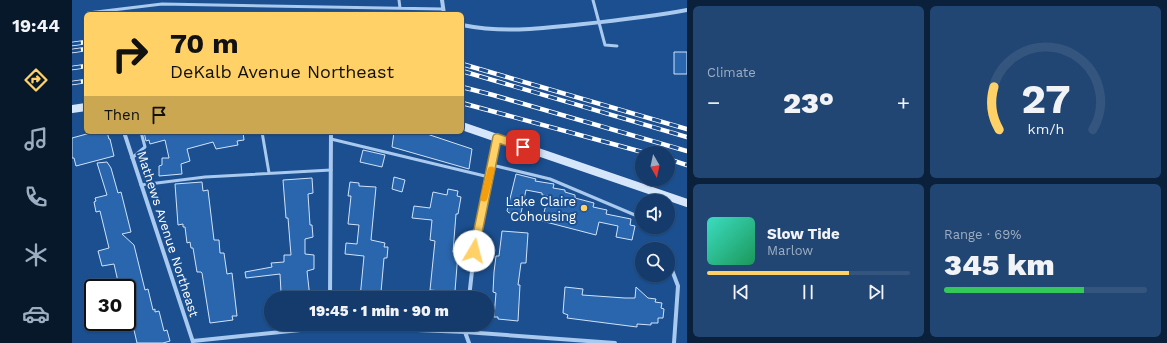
<!DOCTYPE html>
<meta charset="utf-8">
<style>
:root{--surface:#143b6b;--page:#214673;--text:#f1f3f6;--muted:#9dadc1;--line:#33557e;--accent:#ffd166}
body{margin:0;font-family:"Work Sans",sans-serif;background:var(--page);color:var(--text);height:100vh;display:flex;flex-direction:column;font-size:15px;white-space:nowrap}
*{box-sizing:border-box;margin:0}
p{font-size:13px;color:var(--muted)}
.icon{flex:none;width:22px;height:22px;fill:none;stroke:currentColor;stroke-width:2;stroke-linecap:round;stroke-linejoin:round}
.map{position:relative;flex:1;overflow:hidden}
.side{display:flex;flex-direction:column;gap:6px;padding:6px;background:#0b203b;width:480px}
.side>*{flex:none}
.guide{position:absolute;left:12px;top:12px;width:380px;height:122px;border-radius:6px;box-shadow:0 1px 3px #0004,0 0 0 1px var(--line);background:#ffd166;color:#111;overflow:hidden}
.needle{width:26px;rotate:171deg}
.tools{position:absolute;left:563px;top:146px;display:grid;gap:8px}
.tools a{display:grid;place-items:center;width:40px;height:40px;border-radius:50%;background:var(--surface);box-shadow:0 1px 3px #0004,0 0 0 1px var(--line);font-size:20px}
.speed{position:absolute;left:12px;top:279px;display:flex;gap:8px;font-size:20px;font-weight:700;text-align:center}
.speed>*{display:grid;place-content:center;width:52px;height:52px;border-radius:50%;background:var(--surface);box-shadow:0 1px 3px #0004,0 0 0 1px var(--line);line-height:1}
.speed .limit{border:2px solid #111;border-radius:6px;background:#fff;color:#111}
.pin{position:absolute;display:grid;place-items:center;width:34px;height:34px;color:#fff;margin:-17px;border-radius:8px;box-shadow:0 2px 6px #0006}
.me{position:absolute;width:44px;margin:-22px;rotate:8deg;stroke-linejoin:round;filter:drop-shadow(0 0 3px #0008)}
.turn{display:flex;align-items:center;gap:14px;height:84px;padding:0 20px;font-size:18px}
.turn .icon{width:52px;height:52px;stroke-width:2.5}
.turn b{display:block;font-size:28px;line-height:34px}
.then{display:flex;align-items:center;height:38px;padding:0 20px;background:#0003;gap:8px;font-size:15px}
.big{font-size:30px;font-weight:800;line-height:1.1}
.side .widget{flex:1;display:flex;flex-direction:column;justify-content:center;gap:6px;min-width:0;padding:0 14px;border-radius:6px;background:var(--page)}
.side .dial{align-items:center;gap:0}
.dial svg{height:104px;overflow:visible;fill:none;stroke:var(--line);stroke-width:7;stroke-linecap:round;text-anchor:middle}
.dial text{fill:var(--text);stroke:none}
.song{display:flex;align-items:center;gap:12px}
.cover{width:48px;height:48px;border-radius:6px;background:linear-gradient(135deg,hsl(170 70% 55%),hsl(150 70% 35%))}
.played{height:4px;border-radius:2px;background:linear-gradient(90deg,var(--accent) 70%,var(--line) 70%)}
.keys{display:flex;justify-content:space-around;direction:ltr}
.heat{display:flex;justify-content:space-between;align-items:center;font-size:22px;direction:ltr}
.charge{height:6px;border-radius:3px;background:linear-gradient(90deg,#34c759 69%,var(--line) 0)}
.side .tiles{flex:1;display:grid;gap:6px;grid-template-columns:repeat(2,1fr)}
.trip{position:absolute;left:192px;top:291px;width:230px;height:40px;border-radius:20px;background:var(--surface);box-shadow:0 1px 3px #0004,0 0 0 1px var(--line);font-weight:800;line-height:40px;text-align:center}
main{display:flex;flex:1;min-height:0}
.menu{display:flex;flex-direction:column;width:72px;justify-content:space-around;align-items:center;background:#08182b;color:var(--muted)}
.menu .icon{width:28px;height:28px}
.menu .active{color:var(--accent)}
.menu b{font-size:18px;color:var(--text)}
.map>svg:first-child{display:block}
.building{fill:#2a66ad;stroke:#cfe3fa}
.lines{fill:none;stroke-linecap:round;stroke-linejoin:round}
.service{stroke:#a9c9ee;stroke-width:3}
.minor{stroke:#a9c9ee;stroke-width:4}
.secondary{stroke:#d6e6fa;stroke-width:8}
.rail-casing{stroke:#fff;stroke-width:4.5}
.rail{stroke:#1b4f8f;stroke-width:3;stroke-dasharray:9;stroke-linecap:butt}
.route-casing{stroke:#a68842;stroke-width:10}
.route{stroke:#ffd166;stroke-width:7}
.slow{stroke:#f59e0b;stroke-width:7}
.poi-dot{fill:#ffd166;stroke:#1b4f8f;stroke-width:1.5}
.labels{text-anchor:middle;dominant-baseline:central;stroke-width:4;stroke-linejoin:round;paint-order:stroke}
.poi-label{font-size:13px;fill:#fff;stroke:#1b4f8f;text-anchor:end}
.street-label{font-size:13px;fill:#fff;stroke:#1b4f8f}
</style>
<main>
<nav class="menu">
<b>19:44</b>
<svg class="icon active" aria-label="directions" viewBox="0 0 24 24"><path d="M12 3l9 9-9 9-9-9zM9 14v-3h6M13 9l2 2-2 2"/></svg>
<svg class="icon" aria-label="music" viewBox="0 0 24 24"><path d="M9 18V5l10-2v13"/><circle cx="6" cy="18" r="3"/><circle cx="16" cy="16" r="3"/></svg>
<svg class="icon" aria-label="phone" viewBox="0 0 24 24"><path d="M5 4h4l2 5-3 2q2 4 5 5l2-3 5 2v4C11 20 4 13 5 4z"/></svg>
<svg class="icon" aria-label="climate" viewBox="0 0 24 24"><path d="M12 3v18M4 7l16 10M4 17L20 7"/></svg>
<svg class="icon" aria-label="car" viewBox="0 0 24 24"><path d="M5 17H2v-5l4-1 3-4h7l3 4 3 1v5h-3M9 17h6M6 11h13"/><circle cx="7" cy="17" r="2"/><circle cx="17" cy="17" r="2"/></svg>
</nav>
<div class="map">
<svg width="615" height="343" viewBox="0 0 615 343">
<rect width="100%" height="100%" fill="#1b4f8f"/>
<path class="building" d="M602,52H615V74H602Z
M22,132H35L37,139H38L42,156L4,166L2,158H0V138Z
M72,132H171L172,140L165,141L166,145L144,149L141,142L115,149L118,161L109,164L110,174L87,176V166L90,165V158H97L93,140L78,144L77,140L74,141Z
M322,132H349L400,149L397,169L320,147Z
M291,150L313,155L310,167L288,162Z
M35,162L39,168L46,193L49,192L59,232L50,234L62,245L73,290L76,289L81,310L83,309V312L87,311L92,331L95,330L98,341L91,343H65L62,330L59,331L55,317L60,315L55,296V284L47,286L42,264L30,266L26,251L37,248L28,211L24,212L22,202L24,201L23,198L35,195L25,163Z
M444,174L464,179L463,181L482,184L481,188L493,190V192L503,195V198L522,203L521,207L535,210L534,214L559,219L558,225L563,226L560,240L544,237L546,226L527,222L524,235L470,221L476,196L470,195V193L454,190L449,213H437L435,211Z
M322,177L333,180L330,192L320,189Z
M240,178L241,193L236,194L238,225H240L241,237L233,239V254L242,255V269L235,271L238,298H220V291L209,292L208,274L174,278L173,272L200,267L199,263L212,262V255H219L216,218H214L211,180Z
M130,182L131,191L136,190L142,240H147L148,253H152L155,274L160,273L165,316H160L161,320L138,323L130,273L129,272H125L121,248H119L118,242L115,243L113,227H111V224L106,225L103,184Z
M278,182L287,183V186L304,187L299,240L313,243L312,247H316L315,258H312L309,292H303V298H288L292,256L273,254L274,243L285,244L287,225L276,224L279,196H276Z
M376,189L386,191L385,196L389,197L386,214H384L381,252L386,253L383,291H379V292L358,290L363,241L358,240L360,220L340,218L342,206L358,208L361,192L375,195Z
M430,231L456,233L454,263H449L446,285H448L446,321L426,319V317H422L424,293L421,292L422,272L424,256H427Z
M493,287L511,289L510,295L553,298H563L564,287L576,298L584,299L583,302L590,303L589,308L592,309L591,318H586V323H579V325L565,324V327L495,318L496,315L491,313Z"/>
<g class="lines">
<path class="service" d="M327,0L328,8
M521,0L533,45L545,46
M16,13L90,4L371,9
M190,132L197,173
M259,139L417,177
M60,158L73,147L69,132
M420,165L478,179L570,218
M69,185L133,177L259,170"/>
<path class="minor" d="M370,0L372,14
M390,25C430,33 462,29 503,25C540,21 578,17 615,10
M52,132L121,342
M598,265L606,286L602,343
M258,298L259,132
M397,298L404,235L425,138
M394,324L393,332L397,343
M121,341L258,327L298,325L321,329L393,332L543,343"/>
<path class="secondary" d="M0,109L14,107
M390,126L615,203"/>
<defs>
<path id="rail" d="M0,44L14,42
M0,51L14,49
M390,64L615,129
M0,68L14,66
M390,71L615,137
M0,83L14,81
M390,87L421,95L615,151
M390,103L574,153
M596,159L615,165"/>
</defs>
<use href="#rail" class="rail-casing"/>
<use href="#rail" class="rail"/>
</g>
<g class="lines">
<defs>
<path id="route" d="M402,251L425,138L451,147"/>
</defs>
<use href="#route" class="route-casing"/>
<use href="#route" class="route"/>
<path class="slow" d="M412,198L419,170"/>
</g>
<circle class="poi-dot" cx="512" cy="208" r="4"/>
<g class="labels">
<g class="poi-label">
<text x="504" y="201">Lake Claire<tspan x="504" dy="15">Cohousing</tspan></text>
</g>
<g class="street-label">
<text transform="translate(96 234) rotate(72)">Mathews Avenue Northeast</text>
</g>
</g>
</svg>
<div class="tools">
<a><svg class="needle" viewBox="-14 -14 28 28"><path d="M0-13l5 13h-10z" fill="#e53935"/><path d="M0 13l5-13h-10z" fill="#9dadc1"/></svg></a>
<a><svg class="icon" aria-label="sound" viewBox="0 0 24 24"><path d="M4 9h4l5-4v14l-5-4H4zM17 9q2 3 0 6"/></svg></a>
<a><svg class="icon" aria-label="search" viewBox="0 0 24 24"><circle cx="10" cy="10" r="6"/><path d="M15 15l6 6"/></svg></a>
</div>
<div class="speed"><div class="limit">30</div></div>
<div class="pin" style="left:451px;top:147px;background:#d93025"><svg class="icon" aria-label="arrive" viewBox="0 0 24 24"><path d="M6 21V4h12l-3 4 3 4H6"/></svg></div>
<svg class="me" style="left:402px;top:251px" viewBox="-20 -20 40 40"><circle r="19" fill="#fff"/><path d="M0-13L10 11 0 6-10 11z" fill="#ffd166"/></svg>
<div class="trip">19:45 · 1 min · 90 m</div>
<div class="guide">
<div class="turn"><svg class="icon" aria-label="right" viewBox="0 0 24 24"><path d="M7 20v-9h11M14 6l5 5-5 5"/></svg><div><b>70 m</b>DeKalb Avenue Northeast</div></div>
<div class="then">Then<svg class="icon" aria-label="arrive" viewBox="0 0 24 24"><path d="M6 21V4h12l-3 4 3 4H6"/></svg></div>
</div>
</div>
<section class="side">
<div class="tiles">
<div class="widget"><p>Climate</p>
<div class="heat"><a>−</a><b class="big">23°</b><a>+</a></div>
</div>
<div class="widget dial"><svg viewBox="0 0 100 80">
<path d="M14 69A42 42 0 1 1 86 69"/>
<path d="M14 69A42 42 0 0 1 10 36" stroke="#ffd166"/>
<text x="50" y="56" font-size="32" font-weight="700">27</text>
<text x="50" y="72" font-size="11">km/h</text>
</svg></div>
<div class="widget">
<div class="song"><i class="cover"></i><div><b>Slow Tide</b><p>Marlow</p></div></div>
<div class="played"></div>
<div class="keys"><svg class="icon" aria-label="previous" viewBox="0 0 24 24"><path d="M18 5L8 12l10 7zM5 5v14"/></svg><svg class="icon" aria-label="pause" viewBox="0 0 24 24"><path d="M8 5v14M16 5v14"/></svg><svg class="icon" aria-label="next" viewBox="0 0 24 24"><path d="M6 5l10 7-10 7zM19 5v14"/></svg></div>
</div>
<div class="widget"><p>Range · 69%</p><b class="big">345 km</b><div class="charge"></div></div>
</div>
</section>
</main>
